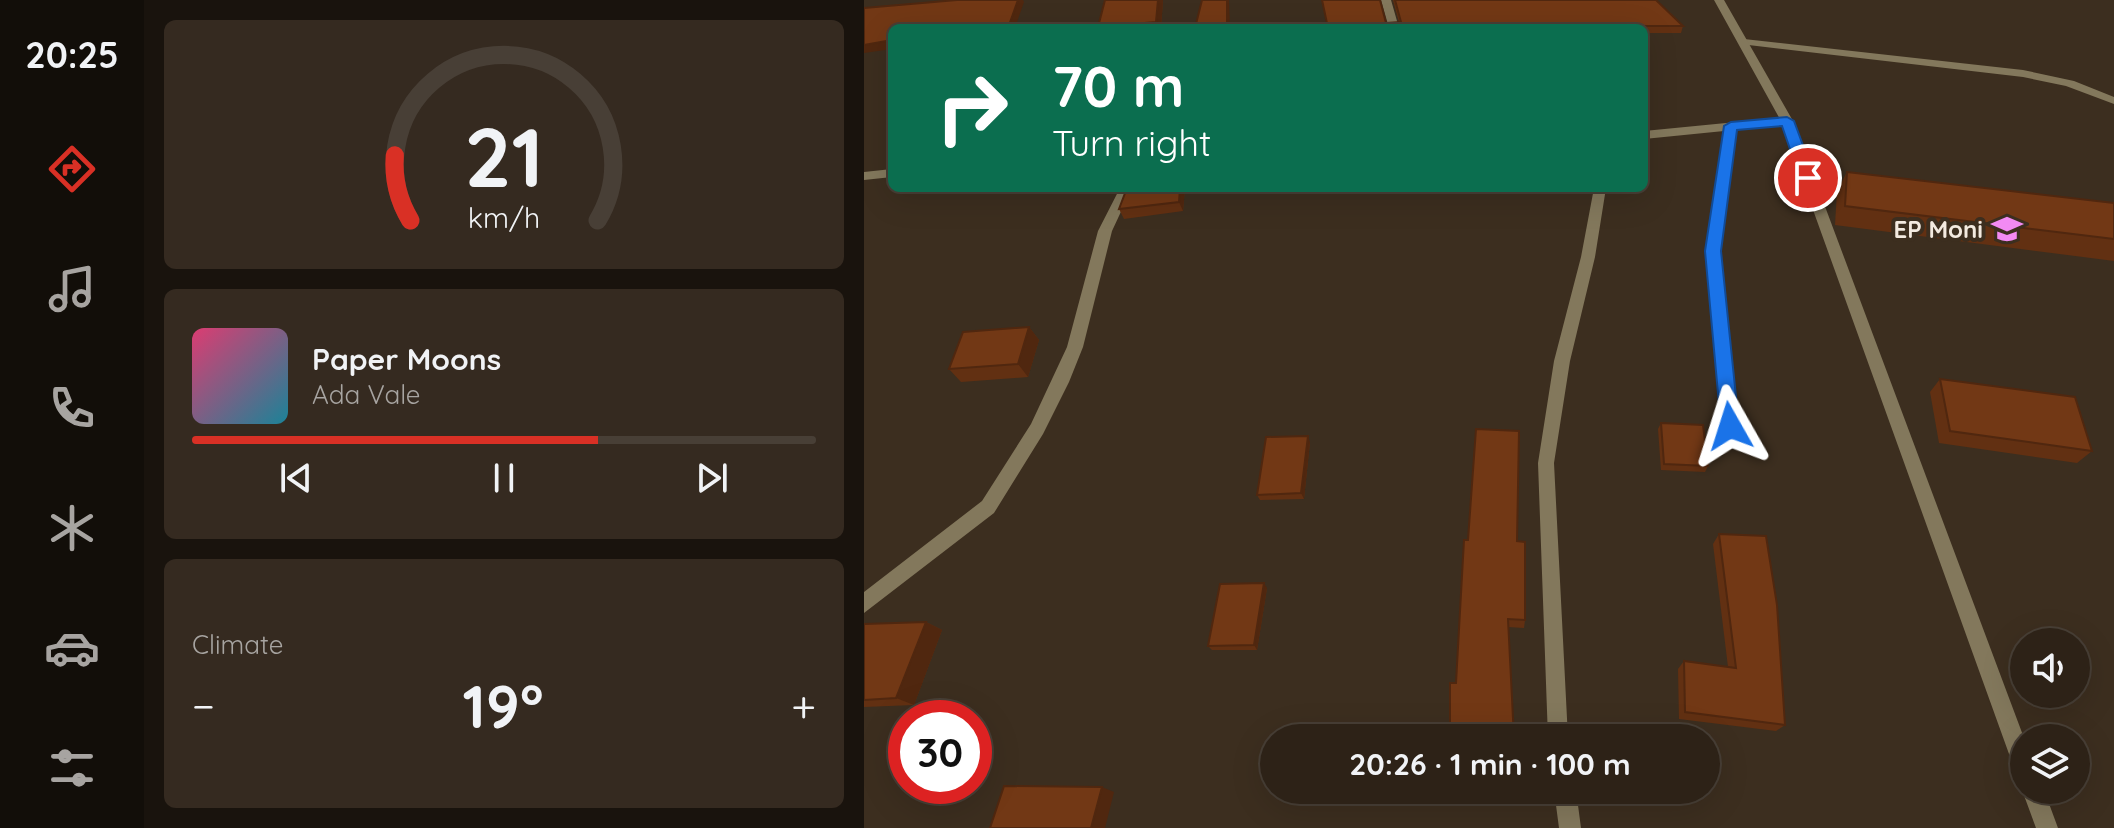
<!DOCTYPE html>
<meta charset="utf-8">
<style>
:root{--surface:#2d2217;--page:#352a20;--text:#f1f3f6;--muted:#a7a4a1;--line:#483f36;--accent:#d93025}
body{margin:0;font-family:Quicksand,sans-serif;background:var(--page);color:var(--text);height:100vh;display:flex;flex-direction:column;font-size:30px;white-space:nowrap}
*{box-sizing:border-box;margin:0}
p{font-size:26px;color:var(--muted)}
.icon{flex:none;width:44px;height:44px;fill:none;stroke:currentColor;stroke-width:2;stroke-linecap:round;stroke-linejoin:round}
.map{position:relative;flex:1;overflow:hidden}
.sheet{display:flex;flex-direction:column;gap:20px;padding:20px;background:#19130d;width:720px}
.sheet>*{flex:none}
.banner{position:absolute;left:24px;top:24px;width:760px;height:168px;border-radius:12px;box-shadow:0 8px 32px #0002,0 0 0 2px var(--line);background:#0b6e4f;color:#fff;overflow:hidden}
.fabs{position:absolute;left:1146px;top:628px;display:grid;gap:16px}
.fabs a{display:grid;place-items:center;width:80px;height:80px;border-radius:50%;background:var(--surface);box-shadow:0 8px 32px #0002,0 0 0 2px var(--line);font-size:40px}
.speed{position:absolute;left:24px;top:700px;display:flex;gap:16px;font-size:40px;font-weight:700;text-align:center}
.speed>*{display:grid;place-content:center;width:104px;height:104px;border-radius:50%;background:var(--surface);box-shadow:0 8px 32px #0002,0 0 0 2px var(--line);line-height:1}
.speed .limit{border:12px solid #d22;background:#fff;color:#111}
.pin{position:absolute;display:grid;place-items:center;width:68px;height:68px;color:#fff;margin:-34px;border:4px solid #fff;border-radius:50%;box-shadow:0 2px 8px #0007}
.me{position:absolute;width:88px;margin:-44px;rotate:354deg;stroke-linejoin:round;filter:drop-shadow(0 0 6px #0008)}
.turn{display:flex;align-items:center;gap:28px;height:168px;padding:0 32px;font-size:36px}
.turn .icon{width:104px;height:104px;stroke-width:2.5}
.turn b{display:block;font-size:56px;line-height:68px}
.big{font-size:60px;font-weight:800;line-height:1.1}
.sheet .tile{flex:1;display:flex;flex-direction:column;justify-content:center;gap:12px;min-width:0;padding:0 28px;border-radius:12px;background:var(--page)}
.sheet .dial{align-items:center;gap:0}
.dial svg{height:208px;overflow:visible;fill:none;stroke:var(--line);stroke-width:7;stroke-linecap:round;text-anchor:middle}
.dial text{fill:var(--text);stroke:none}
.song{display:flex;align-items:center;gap:24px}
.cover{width:96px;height:96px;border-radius:12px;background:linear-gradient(135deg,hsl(340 70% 55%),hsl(190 70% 35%))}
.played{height:8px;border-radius:4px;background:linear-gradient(90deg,var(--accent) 65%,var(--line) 65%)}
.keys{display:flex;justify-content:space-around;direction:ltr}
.heat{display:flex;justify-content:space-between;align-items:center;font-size:44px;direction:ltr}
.trip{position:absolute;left:396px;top:724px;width:460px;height:80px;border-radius:40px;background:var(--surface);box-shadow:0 8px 32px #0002,0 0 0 2px var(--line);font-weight:800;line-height:80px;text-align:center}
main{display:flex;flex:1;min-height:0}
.menu{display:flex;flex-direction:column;width:144px;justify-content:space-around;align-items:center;background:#120e09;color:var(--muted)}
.menu .icon{width:56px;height:56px}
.menu .on{color:var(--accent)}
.menu b{font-size:36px;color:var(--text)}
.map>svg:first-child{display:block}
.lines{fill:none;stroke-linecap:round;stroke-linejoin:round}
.minor{fill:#83785c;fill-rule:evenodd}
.tertiary{fill:#83785c;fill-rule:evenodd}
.wall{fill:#623012}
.shaded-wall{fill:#50270f}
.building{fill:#723815;stroke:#50270f;stroke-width:2}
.route{fill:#1a73e8;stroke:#114b97;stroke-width:2}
.labels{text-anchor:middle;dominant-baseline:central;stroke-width:8;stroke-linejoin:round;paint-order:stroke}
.poi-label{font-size:24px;font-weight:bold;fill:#f3eae0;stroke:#3c2e1f;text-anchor:end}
</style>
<main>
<nav class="menu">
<b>20:25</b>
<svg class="icon on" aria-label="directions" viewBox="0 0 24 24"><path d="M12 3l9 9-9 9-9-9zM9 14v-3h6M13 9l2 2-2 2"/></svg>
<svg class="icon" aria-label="music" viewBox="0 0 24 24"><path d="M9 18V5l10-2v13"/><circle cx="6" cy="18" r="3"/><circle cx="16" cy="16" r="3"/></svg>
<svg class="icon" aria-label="phone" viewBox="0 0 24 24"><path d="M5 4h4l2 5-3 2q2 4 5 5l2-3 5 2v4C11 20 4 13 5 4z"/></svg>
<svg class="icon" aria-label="climate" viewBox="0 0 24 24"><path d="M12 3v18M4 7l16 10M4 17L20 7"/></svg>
<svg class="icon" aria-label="car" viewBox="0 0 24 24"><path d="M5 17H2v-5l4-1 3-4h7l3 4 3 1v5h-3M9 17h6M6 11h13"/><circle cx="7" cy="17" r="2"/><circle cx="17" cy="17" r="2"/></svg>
<svg class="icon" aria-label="filters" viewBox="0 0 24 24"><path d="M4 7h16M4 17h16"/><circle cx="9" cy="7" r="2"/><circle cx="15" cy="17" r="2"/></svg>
</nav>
<section class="sheet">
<div class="tile dial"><svg viewBox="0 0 100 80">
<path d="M14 69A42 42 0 1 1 86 69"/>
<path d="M14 69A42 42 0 0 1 8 44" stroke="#d93025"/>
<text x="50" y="56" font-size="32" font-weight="700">21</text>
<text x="50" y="72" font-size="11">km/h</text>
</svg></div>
<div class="tile">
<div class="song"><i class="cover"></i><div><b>Paper Moons</b><p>Ada Vale</p></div></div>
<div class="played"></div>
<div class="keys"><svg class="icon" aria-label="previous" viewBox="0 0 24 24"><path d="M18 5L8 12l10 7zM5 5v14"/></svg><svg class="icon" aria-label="pause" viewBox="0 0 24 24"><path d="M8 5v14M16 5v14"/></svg><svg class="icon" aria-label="next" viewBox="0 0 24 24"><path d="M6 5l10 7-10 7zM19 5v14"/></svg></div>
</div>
<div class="tile"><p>Climate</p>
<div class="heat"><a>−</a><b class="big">19°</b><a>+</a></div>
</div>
</section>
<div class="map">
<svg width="1250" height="828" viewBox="0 0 1250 828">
<rect width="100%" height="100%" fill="#3c2e1f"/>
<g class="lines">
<path class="minor" d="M517,0H527L535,28H525Z
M880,39L1159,70L1210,81L1250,97V104L1202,86L1159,77L876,44V40Z
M923,117L929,121L927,124L872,130L856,251L874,426L872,431H860L858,426L842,251L860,131L780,139V131Z
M28,169V177L0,180V172Z
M256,188H268L248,231L219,347L205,382L179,434L130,513L0,613V592L118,501L167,424L203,347L234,231Z
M730,188H742L731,257L706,361L690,463L704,738H684L674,463L690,361L717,257Z
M690,790H712L717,828H695Z"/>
<path class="tertiary" d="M850,0H860L929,121L1160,738V776L1153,772L1149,765L917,121Z
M1160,786V790H1180L1194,828H1172L1158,790Z"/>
</g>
<path class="wall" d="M241,0H299L297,28H234Z
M529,0H792L819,26L817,33H780V28H464L535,22Z
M983,172L1250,203V261L971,225L973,191Z
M263,188H321L319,211L260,219L255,209Z
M165,327L175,340L164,377L97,382L85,369Z
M1076,379L1228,451L1213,463L1075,443L1066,392Z
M797,423L844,466L841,472L797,470L794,429Z
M446,442L440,499L396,500L393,495Z
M855,534L921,725L912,731L815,719L814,669L820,661L864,667L849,544Z
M653,541L661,620L660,628L644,627L592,683Z
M403,588L393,650H348L344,646Z
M62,622L78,630L50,705L0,707V624Z"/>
<path class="shaded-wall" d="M154,0H159L160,2L151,28H144Z
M294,0H299L297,28H295L292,22Z
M363,0H365L366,28H363Z
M28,40V49L0,53V45Z
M316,188H321L319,211L315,202Z
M165,327L175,340L164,377L154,364Z
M444,436L446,442L440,499L437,493Z
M400,583L403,588L393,650L390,645Z
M62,622L78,630L50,705L32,698Z
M238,787L250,792L241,828H227Z"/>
<path class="building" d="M93,0H154L144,28H28V40L0,45V8Z
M241,0H294L292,22L234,27Z
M338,0H363V28H331Z
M458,0H516L522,23L537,22L531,0H792L819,26H750V28H464Z
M983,172L1250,203V239L981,206Z
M263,188H316L315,202L255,209Z
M165,327L154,364L85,369L99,332Z
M1076,379L1211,397L1228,451L1086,431Z
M797,423L839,425L844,466L800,464Z
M612,429L655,431L653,541L661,542V620L644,619L650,738H586V683H592L600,540H604Z
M444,436L437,493L393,495L402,437Z
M855,534L902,536L913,605L921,725L821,712L820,661L872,668Z
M400,583L390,645L344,646L356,584Z
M62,622L32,698L0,700V624Z
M140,786L238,787L227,828H126Z"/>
<path class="route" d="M923,117L930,121L951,178L949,181H939L936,178L918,126L873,130L857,251L875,426L873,432H859L857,426L841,251L860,126L867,122Z"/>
<defs>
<symbol id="school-bare" viewBox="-9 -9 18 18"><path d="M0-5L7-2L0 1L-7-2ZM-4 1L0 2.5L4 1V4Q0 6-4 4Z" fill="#f28af3" stroke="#3c2e1f" stroke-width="2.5" paint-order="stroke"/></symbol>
</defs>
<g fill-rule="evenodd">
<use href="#school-bare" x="1121" y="207" width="44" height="44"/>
</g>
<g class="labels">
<g class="poi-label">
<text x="1119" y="229">EP Moni</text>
</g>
</g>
</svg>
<div class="fabs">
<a><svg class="icon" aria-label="sound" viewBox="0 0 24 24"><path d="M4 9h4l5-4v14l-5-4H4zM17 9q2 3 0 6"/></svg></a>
<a><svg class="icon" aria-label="layers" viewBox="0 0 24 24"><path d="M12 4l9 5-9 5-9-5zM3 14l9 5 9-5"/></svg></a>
</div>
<div class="speed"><div class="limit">30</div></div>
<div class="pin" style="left:944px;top:178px;background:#d93025"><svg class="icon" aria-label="arrive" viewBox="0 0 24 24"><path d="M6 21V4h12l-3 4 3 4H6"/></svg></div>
<svg class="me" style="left:866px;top:426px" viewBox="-20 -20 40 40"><path d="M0-17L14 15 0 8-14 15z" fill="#1a73e8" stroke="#fff" stroke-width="4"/></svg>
<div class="trip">20:26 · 1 min · 100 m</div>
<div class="banner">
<div class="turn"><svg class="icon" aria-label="right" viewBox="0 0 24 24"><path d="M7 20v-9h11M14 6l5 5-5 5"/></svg><div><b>70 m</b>Turn right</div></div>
</div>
</div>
</main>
